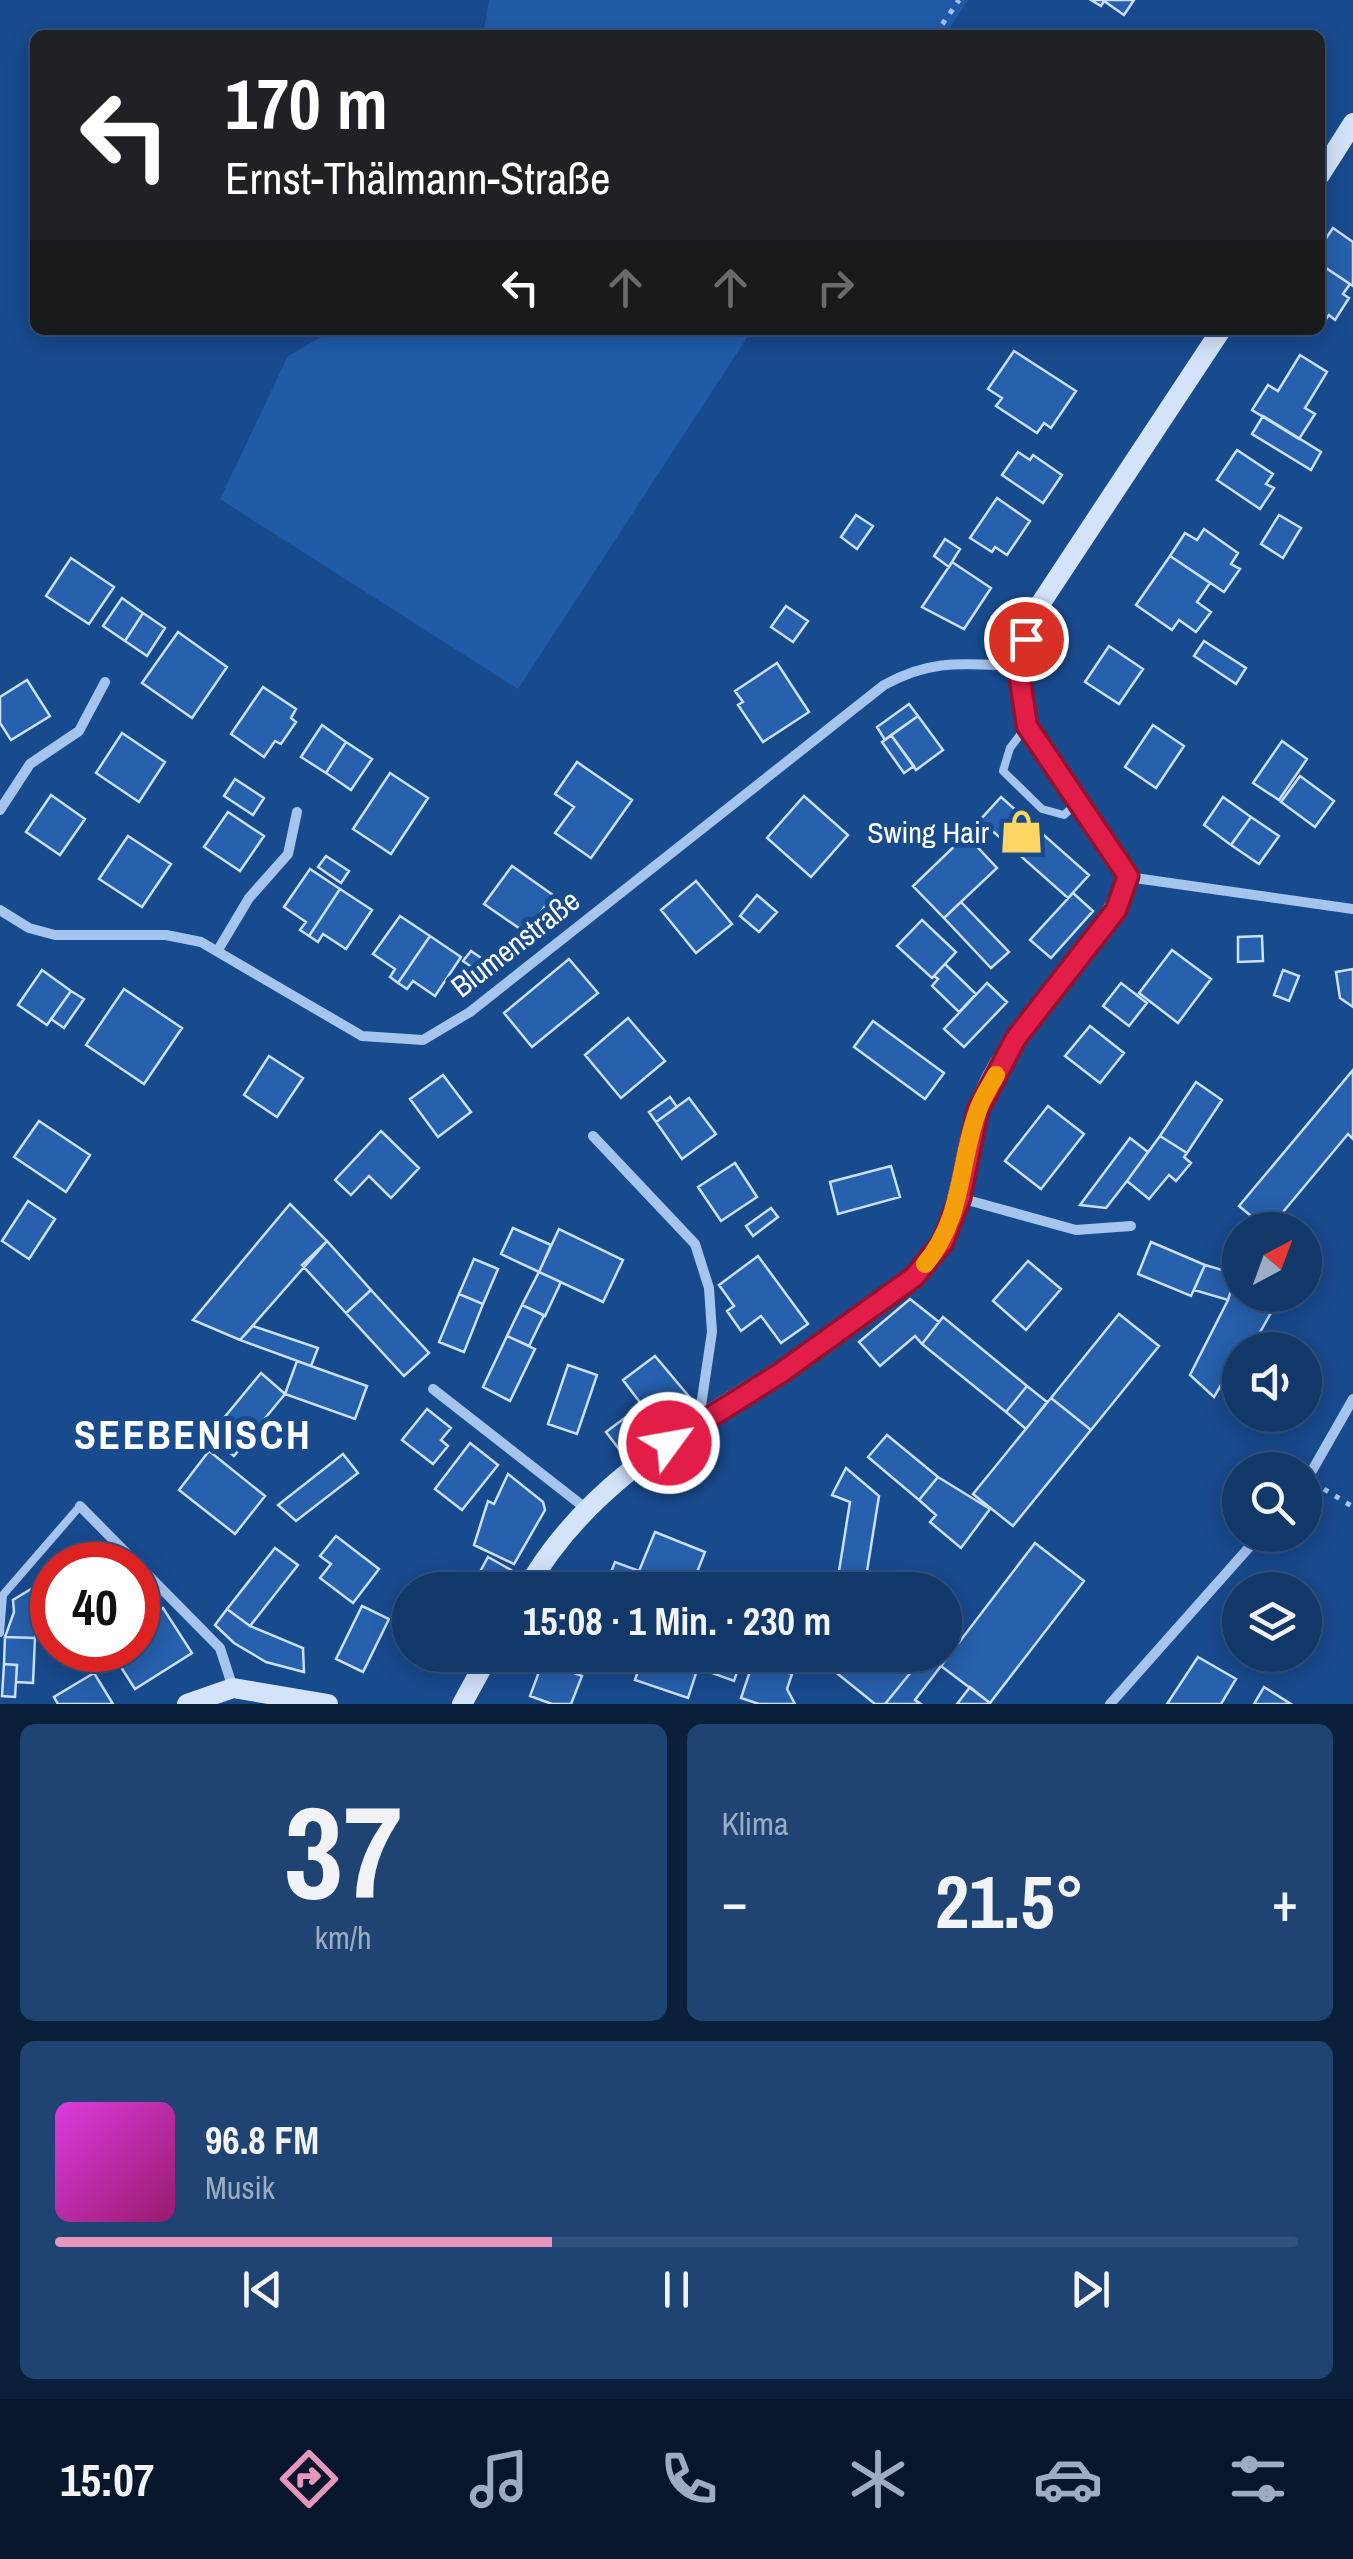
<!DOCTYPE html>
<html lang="de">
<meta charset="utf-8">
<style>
:root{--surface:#12386a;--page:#1f4372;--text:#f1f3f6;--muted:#9cacc1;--line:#31527e;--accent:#e797bd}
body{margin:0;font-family:"Archivo Narrow",sans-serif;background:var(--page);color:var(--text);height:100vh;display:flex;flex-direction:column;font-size:38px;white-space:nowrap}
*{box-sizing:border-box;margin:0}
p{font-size:32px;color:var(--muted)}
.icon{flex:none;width:55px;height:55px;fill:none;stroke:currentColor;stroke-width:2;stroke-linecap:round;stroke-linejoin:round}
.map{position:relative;height:1704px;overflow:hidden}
.panel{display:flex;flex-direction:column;gap:20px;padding:20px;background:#0a1f3a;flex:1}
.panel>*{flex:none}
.guide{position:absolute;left:30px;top:30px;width:1295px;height:305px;border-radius:15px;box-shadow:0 5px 25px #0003,0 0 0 2px var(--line);background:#202124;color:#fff;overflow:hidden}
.needle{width:65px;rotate:41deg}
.tools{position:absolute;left:1222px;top:1212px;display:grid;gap:20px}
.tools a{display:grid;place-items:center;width:100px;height:100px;border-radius:50%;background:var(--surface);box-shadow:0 5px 25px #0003,0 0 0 2px var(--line);font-size:50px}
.speed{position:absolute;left:30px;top:1542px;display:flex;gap:20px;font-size:50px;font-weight:700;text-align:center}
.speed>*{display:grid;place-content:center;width:130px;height:130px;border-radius:50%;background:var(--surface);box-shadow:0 5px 25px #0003,0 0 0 2px var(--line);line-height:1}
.speed .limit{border:15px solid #d22;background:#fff;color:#111}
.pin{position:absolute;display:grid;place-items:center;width:85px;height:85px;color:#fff;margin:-42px;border:5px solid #fff;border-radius:50%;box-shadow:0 2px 10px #0007}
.me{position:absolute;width:110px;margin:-55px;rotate:58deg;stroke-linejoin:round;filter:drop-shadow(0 0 8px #0008)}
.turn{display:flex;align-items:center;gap:35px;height:210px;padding:0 30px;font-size:45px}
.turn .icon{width:130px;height:130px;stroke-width:2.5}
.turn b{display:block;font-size:70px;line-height:85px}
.lanes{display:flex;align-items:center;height:95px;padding:0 30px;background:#0003;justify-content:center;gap:50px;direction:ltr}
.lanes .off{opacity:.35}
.big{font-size:75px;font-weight:700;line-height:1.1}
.panel .widget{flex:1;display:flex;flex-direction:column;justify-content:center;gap:15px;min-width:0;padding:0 35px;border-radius:15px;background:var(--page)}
.panel .dial{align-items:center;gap:0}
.dial b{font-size:130px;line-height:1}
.song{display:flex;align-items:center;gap:30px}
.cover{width:120px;height:120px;border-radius:15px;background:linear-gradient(135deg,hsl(300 70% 55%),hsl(320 70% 35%))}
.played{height:10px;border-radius:5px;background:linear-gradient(90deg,var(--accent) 40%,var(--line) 40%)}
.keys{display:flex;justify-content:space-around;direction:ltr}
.heat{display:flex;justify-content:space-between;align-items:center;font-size:55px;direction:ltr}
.panel .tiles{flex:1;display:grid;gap:20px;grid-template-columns:1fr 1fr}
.widget:last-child{grid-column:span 2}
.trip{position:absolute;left:392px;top:1572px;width:570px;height:100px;border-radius:50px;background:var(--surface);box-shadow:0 5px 25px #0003,0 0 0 2px var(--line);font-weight:700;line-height:100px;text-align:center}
.menu{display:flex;height:160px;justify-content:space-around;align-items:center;background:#07162a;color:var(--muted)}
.menu .icon{width:70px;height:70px}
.menu .current{color:var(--accent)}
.menu b{font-size:45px;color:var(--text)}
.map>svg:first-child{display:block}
.green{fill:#215ba8}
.building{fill:#2760ad;stroke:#cbe0fb;stroke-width:2.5}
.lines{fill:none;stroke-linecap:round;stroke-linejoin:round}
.path{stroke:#a5c5ef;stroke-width:5;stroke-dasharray:5 8;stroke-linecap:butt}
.lane{stroke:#a5c5ef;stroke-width:8}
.street{stroke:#a5c5ef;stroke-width:10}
.secondary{stroke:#d2e3fa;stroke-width:20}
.route-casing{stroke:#92132f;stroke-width:25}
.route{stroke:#e11d48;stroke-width:18}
.slow{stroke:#f59e0b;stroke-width:18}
.labels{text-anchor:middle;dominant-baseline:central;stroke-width:10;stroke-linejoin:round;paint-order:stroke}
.poi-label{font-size:30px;fill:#fff;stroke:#184a8e;text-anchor:end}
.street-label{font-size:30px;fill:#fff;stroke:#184a8e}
.district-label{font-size:40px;font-weight:bold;letter-spacing:2.5px;fill:#fff;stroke:#184a8e}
</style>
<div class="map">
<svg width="1353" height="1704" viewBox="0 0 1353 1704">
<rect width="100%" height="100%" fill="#184a8e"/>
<path class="green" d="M489,0H968L945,35H483Z
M334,330L439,336L444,330H752L518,689L220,499L288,356Z"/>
<path class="building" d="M1091,0H1134L1124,15L1104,1L1101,6Z
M1333,228L1353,242V286L1320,264V247Z
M1320,264L1350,284L1343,294L1349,298L1335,320L1329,315L1323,323Z
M1014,351L1076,391L1051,428L1044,423L1037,433L996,406L1002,398L988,389Z
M1300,355L1327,372L1305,408L1315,414L1299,439L1252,410L1268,385L1278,391Z
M1263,416L1321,452L1311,470L1252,434Z
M1237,450L1273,474L1266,484L1274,488L1260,509L1217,480Z
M1018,452L1030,460L1033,455L1062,475L1043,503L1002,475Z
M997,498L1030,521L1007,555L995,547L992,552L970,538Z
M856,515L873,526L857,549L841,537Z
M1279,515L1301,528L1283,558L1261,544Z
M1204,529L1238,553L1231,564L1240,569L1224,592L1170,556L1185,533L1197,540Z
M945,539L960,549L949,567L934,556Z
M1170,556L1210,583L1197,602L1211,612L1196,632L1179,620L1172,630L1136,605Z
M71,558L114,587L89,624L46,596Z
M952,562L991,588L964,629L922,607Z
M122,598L143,613L125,641L103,626Z
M786,606L808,621L793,642L771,627Z
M143,613L165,628L147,656L125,641Z
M178,632L227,667L192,718L142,683Z
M1204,641L1246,668L1236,684L1194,656Z
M1109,646L1143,669L1119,704L1085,682Z
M777,663L809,712L763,742L738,705L743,702L735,691Z
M27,680L50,716L11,740L0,723V697Z
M263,687L296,709L291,718L296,722L281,744L275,741L264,757L231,734Z
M909,704L918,716L885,740L877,727Z
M918,716L943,750L916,770L891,735Z
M322,725L346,742L326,773L301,757Z
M1153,725L1184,746L1156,788L1125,767Z
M122,733L165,762L139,802L96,773Z
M891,735L914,766L904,773L882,742Z
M1282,741L1307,759L1279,800L1253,783Z
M346,742L372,759L351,790L326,773Z
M577,762L632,800L591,858L555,833L574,807L555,794Z
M390,773L428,798L391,854L353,829Z
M1300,776L1334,801L1315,827L1281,802Z
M235,779L264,798L253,815L224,796Z
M51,795L85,819L60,855L26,832Z
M804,796L848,835L811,877L767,838Z
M1001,797L1089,875L1068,898L980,820Z
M1223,797L1251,817L1231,845L1204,825Z
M228,812L264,836L240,871L204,847Z
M1251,817L1279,836L1259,864L1231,845Z
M966,835L997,868L944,918L913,886Z
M128,836L171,864L142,907L99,879Z
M326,856L349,871L341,883L318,867Z
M512,866L553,895L526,933L484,904Z
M310,869L340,889L309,936L300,930L306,922L284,907Z
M696,881L732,924L696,953L661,910Z
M340,889L372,910L346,949L323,934L318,942L309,936Z
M1073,893L1093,911L1051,958L1030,940Z
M757,895L777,912L759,932L740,916Z
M961,902L1009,952L991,968L944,918Z
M400,916L430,936L398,983L390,977L395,969L373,954Z
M922,920L956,952L932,978L897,946Z
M430,936L461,957L435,996L413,981L407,989L398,983Z
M1262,936L1263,961L1238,962V937Z
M1172,950L1211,979L1178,1023L1139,993Z
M471,951L493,966L485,977L463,961Z
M569,959L598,993L532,1047L504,1013Z
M945,964L976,994L959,1012L932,986L938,979L934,976Z
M1353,969V1007L1340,998L1336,972Z
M42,970L71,991L47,1025L18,1005Z
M1283,970L1299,976L1289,1001L1274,995Z
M987,983L1007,1002L964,1047L944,1029Z
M1121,983L1147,1003L1129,1026L1103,1006Z
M124,989L182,1028L144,1084L86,1045Z
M71,991L84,999L64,1028L51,1019Z
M628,1018L665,1061L621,1098L585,1055Z
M873,1021L944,1073L925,1099L854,1047Z
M1090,1026L1124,1053L1100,1083L1065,1056Z
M269,1056L303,1078L277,1117L244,1095Z
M1353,1070V1139L1348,1134L1268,1230L1239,1206Z
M443,1075L471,1112L438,1137L410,1099Z
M1196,1082L1222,1100L1187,1153L1160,1136Z
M670,1097L677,1107L656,1122L649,1112Z
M689,1098L716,1134L682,1159L656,1122Z
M1048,1106L1084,1134L1041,1189L1005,1161Z
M39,1121L90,1155L66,1192L14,1157Z
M381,1131L419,1168L391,1198L369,1176L351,1195L335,1180Z
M1160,1136L1187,1153L1184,1157L1191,1163L1176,1181L1169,1175L1149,1199L1127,1181Z
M1130,1138L1148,1152L1127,1181L1106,1208L1080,1205Z
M735,1163L757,1197L721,1221L698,1187Z
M891,1166L900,1197L838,1214L830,1182Z
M28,1201L55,1219L29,1259L2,1241Z
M290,1204L327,1241L240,1340L193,1320Z
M771,1208L778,1217L753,1236L746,1226Z
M513,1228L551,1245L539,1272L501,1254Z
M559,1229L623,1260L603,1302L539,1272Z
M327,1241L371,1290L346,1313L302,1265Z
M1151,1242L1205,1265L1191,1296L1138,1274Z
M758,1256L808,1324L781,1343L761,1316L741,1331L727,1311L734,1306L719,1285Z
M474,1259L498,1269L483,1304L459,1294Z
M1028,1261L1061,1289L1026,1330L993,1301Z
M1205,1265L1236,1274L1228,1300L1194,1290Z
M539,1272L561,1282L545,1316L522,1305Z
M1236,1274L1240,1276V1295H1281L1250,1350H1240V1367L1234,1363L1214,1397L1190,1375L1228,1300Z
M371,1290L429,1353L404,1376L346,1313Z
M459,1294L483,1304L464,1352L439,1342Z
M910,1299L939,1322L922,1344L915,1336L880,1366L859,1342Z
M522,1305L544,1315L529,1346L507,1336Z
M1119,1314L1159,1346L1091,1430L1051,1398Z
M943,1317L1027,1386L1006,1412L922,1344Z
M253,1326L318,1348L311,1366L240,1340Z
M507,1336L535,1349L510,1401L483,1387Z
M655,1356L692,1400L622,1453L606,1432L642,1405L623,1380Z
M297,1361L367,1386L355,1419L285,1394Z
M568,1365L597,1375L577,1434L548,1424Z
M261,1373L285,1394L234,1456L209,1436Z
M1027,1386L1047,1402L1026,1429L1006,1412Z
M1051,1398L1091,1430L1013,1526L973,1494Z
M427,1409L451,1428L441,1440L448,1446L433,1464L402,1440Z
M887,1435L938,1477L919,1500L868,1457Z
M470,1443L498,1465L462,1510L435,1489Z
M209,1451L265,1496L235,1534L179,1490Z
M343,1454L358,1473L296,1521L278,1505Z
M846,1468L879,1496L864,1590H836L850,1502L832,1495Z
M508,1474L543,1502L545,1510L514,1564L474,1545L488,1501L494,1504Z
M938,1477L990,1509L961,1548L930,1522L936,1515L919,1500Z
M655,1532L705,1552L690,1590H604L615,1562L639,1571Z
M336,1536L379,1569L353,1603L320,1578L331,1564L320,1556Z
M1035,1543L1084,1581L990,1703L941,1666Z
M275,1548L298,1565L250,1626L227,1609Z
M488,1557L511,1570L501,1590L475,1581Z
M36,1586L47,1605L35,1638L5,1637L14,1612L13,1600Z
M362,1606L389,1619L363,1672L336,1659Z
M163,1608L192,1653L135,1689L110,1650H138V1624Z
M227,1609L250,1626L303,1648L304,1672L266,1662L234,1643L215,1625Z
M5,1637L35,1638L33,1683L16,1682L17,1665L4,1664Z
M594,1655H631L625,1671L592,1659Z
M643,1655H702L688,1698L635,1680Z
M702,1655H743L734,1681L698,1668Z
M826,1655H925L885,1704H875L828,1666Z
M925,1655L941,1666L915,1700L921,1704H885Z
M1198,1657L1236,1679L1221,1704H1167Z
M543,1661L582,1676L571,1704H552L530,1696Z
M753,1662L792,1674L787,1689L795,1704H759L741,1698Z
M4,1664L17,1665L15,1697L2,1696Z
M94,1673L113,1704H58L54,1697Z
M970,1687L990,1703L989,1704H957Z
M1264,1687L1291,1704H1254Z"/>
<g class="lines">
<path class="path" d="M935,35L959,0
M1324,1489L1353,1507"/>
<path class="lane" d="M1027,726L1010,748L1003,771L1042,809L1064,815L1076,804
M0,1633L3,1595L80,1506"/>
<path class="street" d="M0,810L30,764L79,731L105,682
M1128,877L1353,909
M0,910L29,928L55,935H166L201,942L362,1036L423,1040L470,1012L884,685C932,658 966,664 1018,666
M218,950L249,898L288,854L297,812
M593,1136L695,1244L709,1288L712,1332L699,1419
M960,1198L1076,1230L1131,1226
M433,1389L584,1507
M1305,1483L1353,1399
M80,1506L220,1648L233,1688
M1110,1704L1260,1535"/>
<path class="secondary" d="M1320,175L1353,123
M526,1590C609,1440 787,1387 912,1278C964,1233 958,1171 977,1112C1007,1021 1096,965 1128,877L1027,726L1018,666L1035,612L1221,330
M187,1704L233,1688L328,1704
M462,1704L489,1655"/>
</g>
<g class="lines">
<defs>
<path id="route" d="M669,1443L782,1372L914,1277L943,1242L960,1198L978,1110L1016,1038L1116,910L1128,876L1027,726L1018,666L1026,639"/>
</defs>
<use href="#route" class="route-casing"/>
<use href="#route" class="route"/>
<path class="slow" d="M925,1264C964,1217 958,1164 978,1110C982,1098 990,1086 996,1075"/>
</g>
<defs>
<symbol id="shop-bare" viewBox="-9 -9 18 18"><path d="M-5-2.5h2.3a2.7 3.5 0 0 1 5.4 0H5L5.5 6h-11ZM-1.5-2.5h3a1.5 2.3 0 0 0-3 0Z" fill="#ffd563" stroke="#184a8e" stroke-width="2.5" paint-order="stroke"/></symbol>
</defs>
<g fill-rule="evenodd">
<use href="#shop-bare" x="990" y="800" width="63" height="63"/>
</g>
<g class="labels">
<g class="poi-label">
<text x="989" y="832">Swing Hair</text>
</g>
<g class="street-label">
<text transform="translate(515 943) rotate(-38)">Blumenstraße</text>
</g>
<g class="district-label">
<text x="193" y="1434">SEEBENISCH</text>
</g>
</g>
</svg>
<div class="tools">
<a><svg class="needle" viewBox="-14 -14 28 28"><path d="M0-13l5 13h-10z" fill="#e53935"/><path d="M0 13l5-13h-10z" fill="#9cacc1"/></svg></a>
<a><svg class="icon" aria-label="sound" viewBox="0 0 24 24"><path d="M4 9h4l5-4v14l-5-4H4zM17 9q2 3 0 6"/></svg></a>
<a><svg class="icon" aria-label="search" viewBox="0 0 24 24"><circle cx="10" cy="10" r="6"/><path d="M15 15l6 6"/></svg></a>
<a><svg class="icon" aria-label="layers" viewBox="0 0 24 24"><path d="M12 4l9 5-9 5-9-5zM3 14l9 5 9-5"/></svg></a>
</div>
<div class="speed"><div class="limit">40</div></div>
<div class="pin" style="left:1026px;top:639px;background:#d93025"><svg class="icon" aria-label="arrive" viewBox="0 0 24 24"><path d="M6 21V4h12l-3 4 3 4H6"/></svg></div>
<svg class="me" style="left:669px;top:1443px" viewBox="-20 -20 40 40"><circle r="17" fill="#e11d48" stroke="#fff" stroke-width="3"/><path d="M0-11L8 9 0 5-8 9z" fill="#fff"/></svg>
<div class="trip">15:08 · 1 Min. · 230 m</div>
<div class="guide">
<div class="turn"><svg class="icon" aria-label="left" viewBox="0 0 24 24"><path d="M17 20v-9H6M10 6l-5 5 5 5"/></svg><div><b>170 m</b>Ernst-Thälmann-Straße</div></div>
<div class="lanes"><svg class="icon" aria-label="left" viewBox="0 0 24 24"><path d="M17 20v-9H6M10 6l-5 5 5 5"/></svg><svg class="icon off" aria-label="ahead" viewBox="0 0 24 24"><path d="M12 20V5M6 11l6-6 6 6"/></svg><svg class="icon off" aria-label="ahead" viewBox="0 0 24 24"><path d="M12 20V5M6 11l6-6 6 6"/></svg><svg class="icon off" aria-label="right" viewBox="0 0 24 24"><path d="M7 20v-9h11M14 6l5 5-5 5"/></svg></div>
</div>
</div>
<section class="panel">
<div class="tiles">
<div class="widget dial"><b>37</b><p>km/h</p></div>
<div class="widget"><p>Klima</p>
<div class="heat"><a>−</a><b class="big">21.5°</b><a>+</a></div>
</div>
<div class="widget">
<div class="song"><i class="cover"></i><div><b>96.8 FM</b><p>Musik</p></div></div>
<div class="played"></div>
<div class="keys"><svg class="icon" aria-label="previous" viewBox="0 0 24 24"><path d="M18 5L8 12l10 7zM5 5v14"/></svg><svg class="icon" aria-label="pause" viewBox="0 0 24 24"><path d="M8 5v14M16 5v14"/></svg><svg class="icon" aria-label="next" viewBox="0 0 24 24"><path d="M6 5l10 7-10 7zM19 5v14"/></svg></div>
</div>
</div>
</section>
<nav class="menu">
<b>15:07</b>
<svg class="icon current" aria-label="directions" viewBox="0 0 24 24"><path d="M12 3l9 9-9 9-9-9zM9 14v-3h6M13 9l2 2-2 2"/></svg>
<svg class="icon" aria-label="music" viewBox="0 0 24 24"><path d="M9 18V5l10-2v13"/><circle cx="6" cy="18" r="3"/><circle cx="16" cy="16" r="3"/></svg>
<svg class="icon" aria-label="phone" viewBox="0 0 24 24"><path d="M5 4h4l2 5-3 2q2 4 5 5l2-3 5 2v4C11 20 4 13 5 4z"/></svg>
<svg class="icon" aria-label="climate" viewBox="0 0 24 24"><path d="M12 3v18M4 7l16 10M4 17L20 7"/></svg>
<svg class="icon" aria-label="car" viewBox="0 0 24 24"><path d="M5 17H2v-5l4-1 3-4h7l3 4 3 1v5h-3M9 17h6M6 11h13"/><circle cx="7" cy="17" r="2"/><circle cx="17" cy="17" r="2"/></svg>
<svg class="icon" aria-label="filters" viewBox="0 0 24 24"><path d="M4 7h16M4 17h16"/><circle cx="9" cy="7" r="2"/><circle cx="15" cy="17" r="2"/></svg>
</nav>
